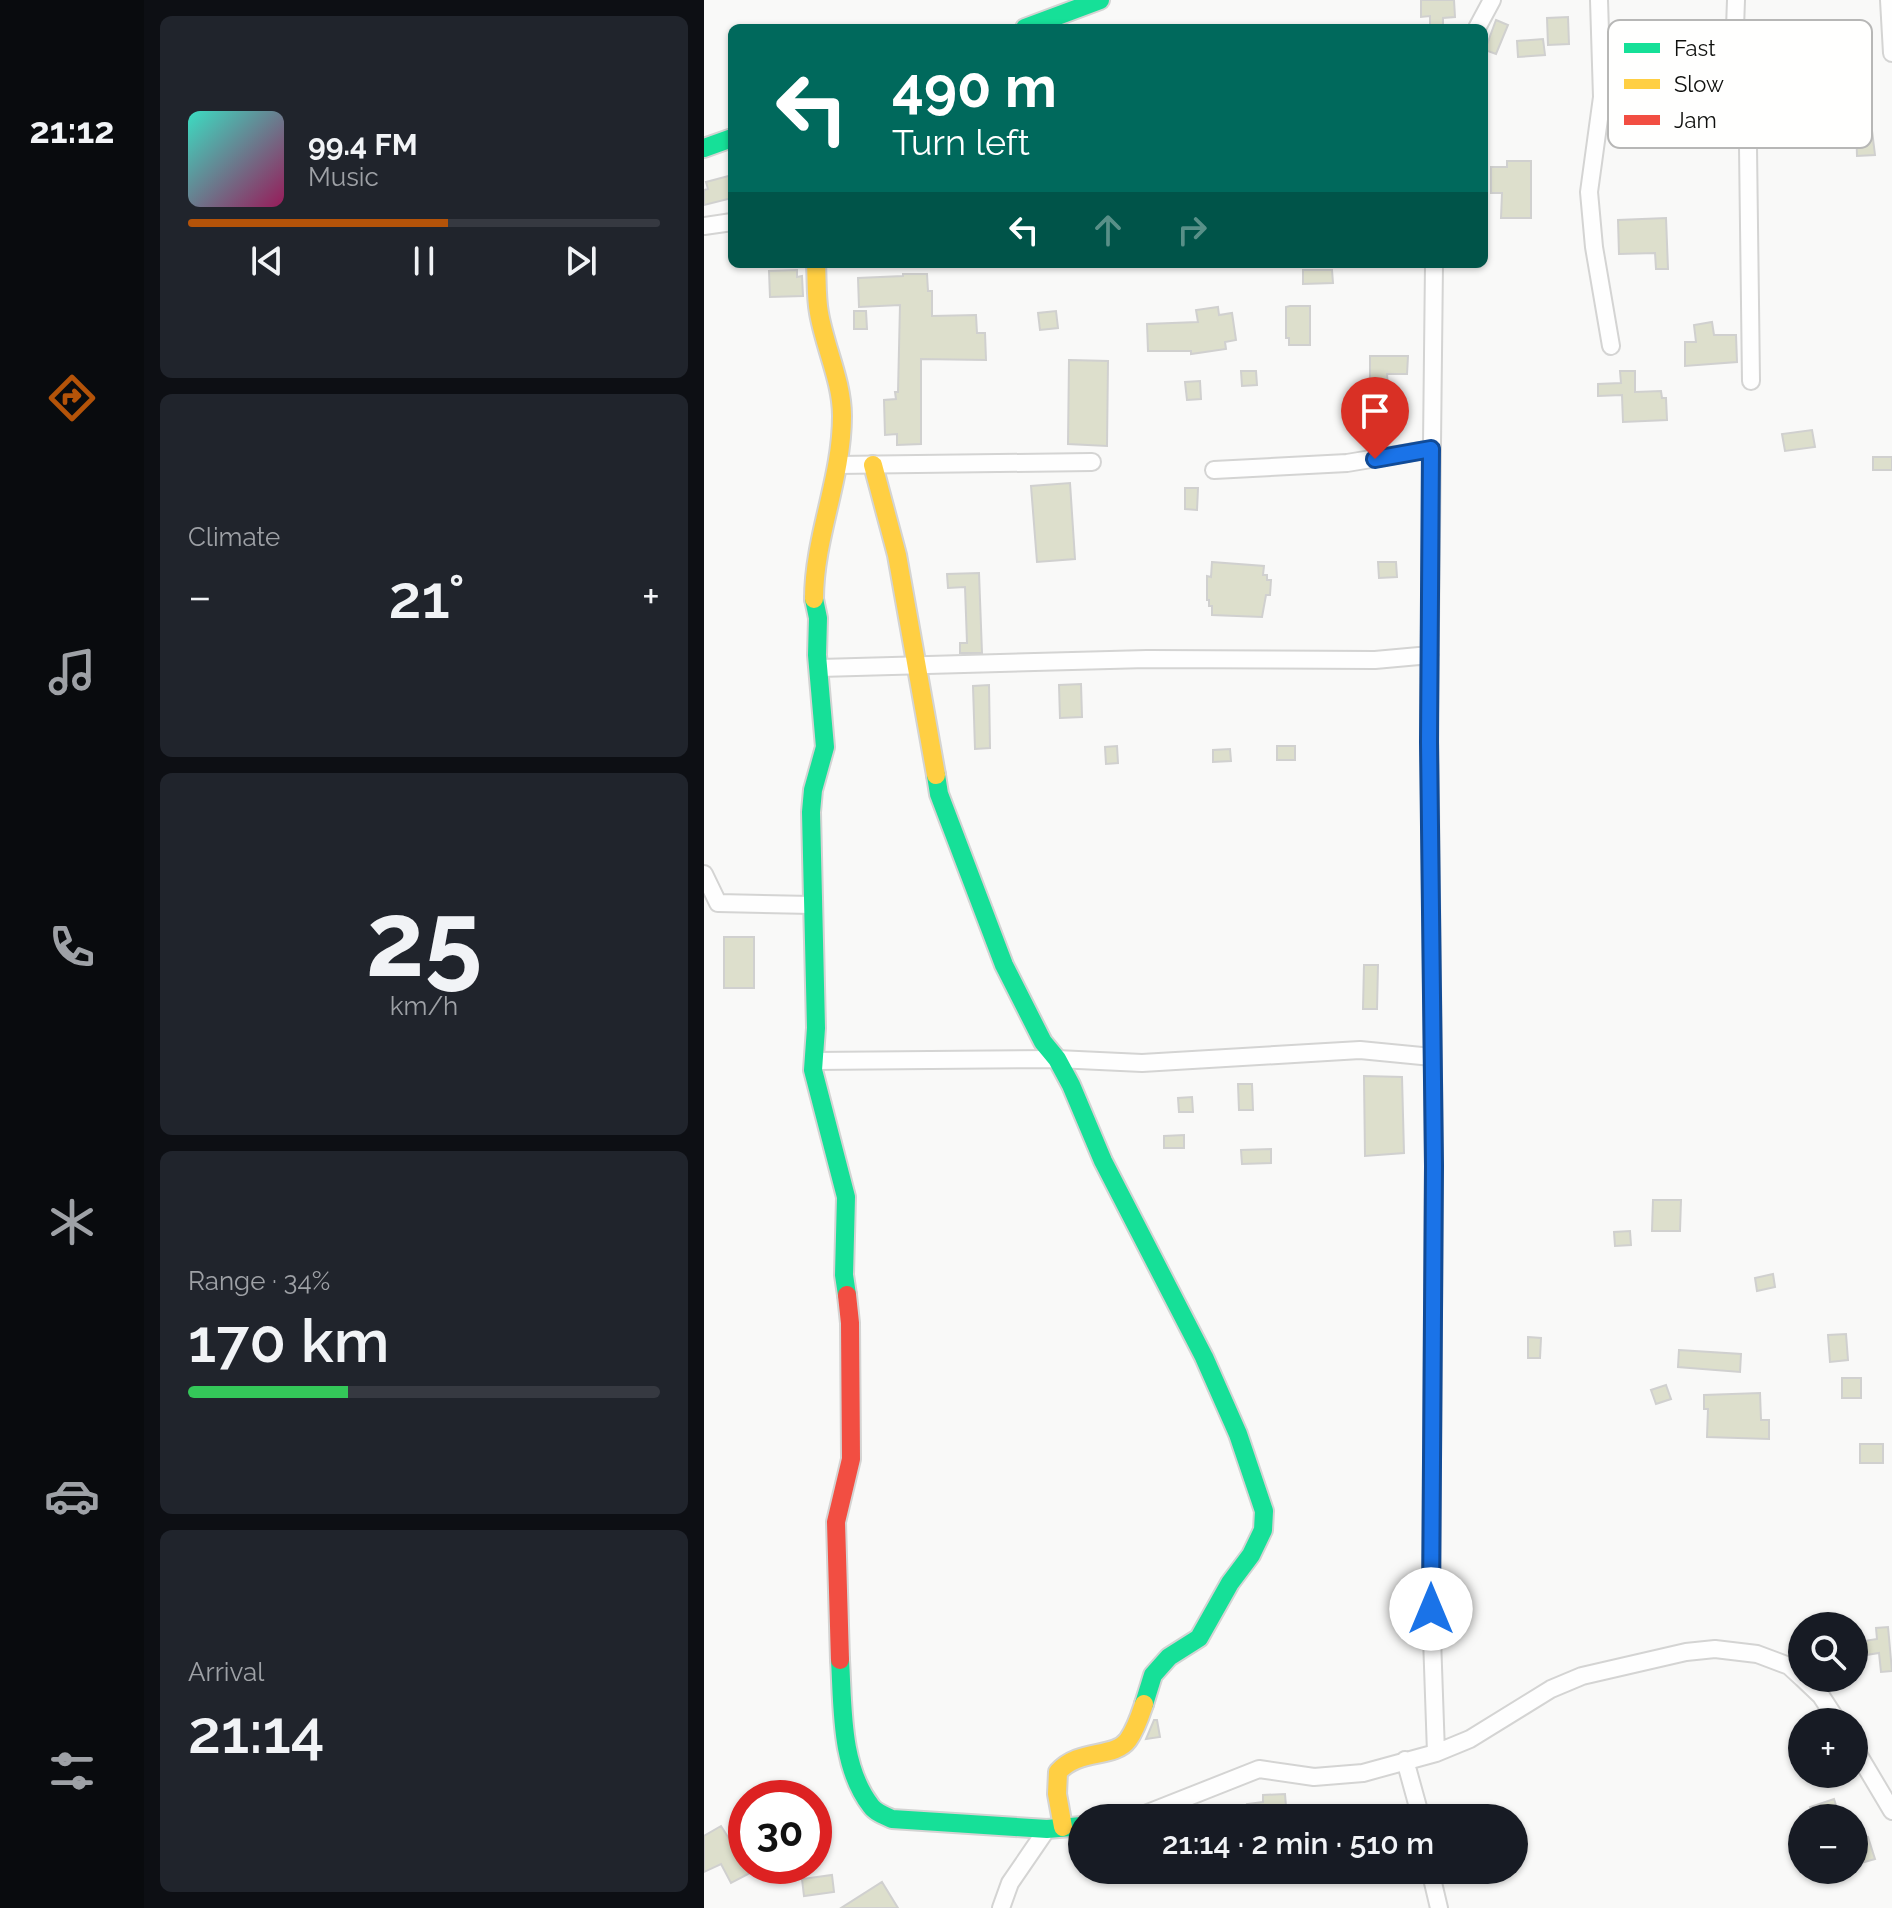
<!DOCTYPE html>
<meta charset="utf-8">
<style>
:root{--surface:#171b24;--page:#20242c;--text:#f1f3f6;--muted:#9ea1a6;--line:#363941;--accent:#b45309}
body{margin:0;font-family:Raleway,sans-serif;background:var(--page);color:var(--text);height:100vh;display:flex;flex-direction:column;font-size:30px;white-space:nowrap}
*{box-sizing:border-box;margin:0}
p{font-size:26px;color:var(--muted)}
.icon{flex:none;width:44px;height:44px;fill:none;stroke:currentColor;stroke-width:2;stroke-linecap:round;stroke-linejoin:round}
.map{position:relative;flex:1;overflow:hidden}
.details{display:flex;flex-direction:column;gap:16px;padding:16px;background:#0d0f14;width:560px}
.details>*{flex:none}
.banner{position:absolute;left:24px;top:24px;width:760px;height:244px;border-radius:12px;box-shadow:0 2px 6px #0004;background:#00695c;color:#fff;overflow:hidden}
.buttons{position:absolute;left:1084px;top:1612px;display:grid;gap:16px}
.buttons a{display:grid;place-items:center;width:80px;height:80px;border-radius:50%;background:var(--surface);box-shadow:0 2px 6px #0004;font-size:40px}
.speed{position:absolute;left:24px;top:1780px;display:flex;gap:16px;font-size:40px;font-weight:700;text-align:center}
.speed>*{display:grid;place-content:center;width:104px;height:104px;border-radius:50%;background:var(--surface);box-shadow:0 2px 6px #0004;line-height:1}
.speed .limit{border:12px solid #d22;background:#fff;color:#111}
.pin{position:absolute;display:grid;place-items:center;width:68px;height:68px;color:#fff;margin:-82px -34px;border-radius:50% 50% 50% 0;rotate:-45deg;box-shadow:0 0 8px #0007}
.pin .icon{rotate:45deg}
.me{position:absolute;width:88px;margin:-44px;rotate:0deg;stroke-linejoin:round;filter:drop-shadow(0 0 6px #0008)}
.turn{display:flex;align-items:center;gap:28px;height:168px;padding:0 32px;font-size:36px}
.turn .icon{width:104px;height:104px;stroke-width:2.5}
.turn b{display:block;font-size:56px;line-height:68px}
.lanes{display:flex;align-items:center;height:76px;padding:0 32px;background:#0003;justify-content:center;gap:40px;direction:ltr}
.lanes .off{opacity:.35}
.big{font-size:60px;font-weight:600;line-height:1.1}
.details .card{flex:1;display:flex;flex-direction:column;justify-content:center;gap:12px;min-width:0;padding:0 28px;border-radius:12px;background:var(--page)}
.details .dial{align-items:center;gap:0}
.dial b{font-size:104px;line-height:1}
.song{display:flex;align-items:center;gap:24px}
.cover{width:96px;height:96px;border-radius:12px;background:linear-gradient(135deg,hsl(170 70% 55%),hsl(330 70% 35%))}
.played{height:8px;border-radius:4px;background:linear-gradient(90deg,var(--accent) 55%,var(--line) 55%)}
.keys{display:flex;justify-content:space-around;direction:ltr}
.heat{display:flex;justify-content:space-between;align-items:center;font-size:44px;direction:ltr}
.charge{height:12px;border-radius:6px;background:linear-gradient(90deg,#34c759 34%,var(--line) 0)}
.trip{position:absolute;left:364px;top:1804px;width:460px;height:80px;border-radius:40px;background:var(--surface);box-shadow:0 2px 6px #0004;font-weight:600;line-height:80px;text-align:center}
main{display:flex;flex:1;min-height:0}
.tab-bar{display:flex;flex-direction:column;width:144px;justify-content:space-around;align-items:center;background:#090b0e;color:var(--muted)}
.tab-bar .icon{width:56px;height:56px}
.tab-bar .active{color:var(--accent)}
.tab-bar b{font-size:36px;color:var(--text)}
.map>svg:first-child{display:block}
.building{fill:#dddfcc;stroke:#d0d0cf;stroke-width:2}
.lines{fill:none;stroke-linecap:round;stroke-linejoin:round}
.street-casing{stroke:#d4d4d3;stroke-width:20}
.fast-casing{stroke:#d4d4d3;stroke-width:22}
.slow-casing{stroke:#d4d4d3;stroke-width:22}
.jam-casing{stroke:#d4d4d3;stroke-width:22}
.street{stroke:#fefefe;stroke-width:16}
.fast{stroke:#16e098;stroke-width:18}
.slow{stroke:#ffcf43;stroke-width:18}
.jam{stroke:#f24e42;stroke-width:18}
.route-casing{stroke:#114b97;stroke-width:20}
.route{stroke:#1a73e8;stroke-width:14}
.key{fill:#fffffe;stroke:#b7b7b6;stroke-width:2}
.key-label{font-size:22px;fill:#0f100e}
</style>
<main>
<nav class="tab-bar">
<b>21:12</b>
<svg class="icon active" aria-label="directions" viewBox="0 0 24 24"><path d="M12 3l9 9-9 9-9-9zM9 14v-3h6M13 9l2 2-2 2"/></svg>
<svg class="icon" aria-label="music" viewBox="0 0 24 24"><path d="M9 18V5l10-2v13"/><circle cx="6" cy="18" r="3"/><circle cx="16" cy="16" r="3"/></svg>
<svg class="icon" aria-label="phone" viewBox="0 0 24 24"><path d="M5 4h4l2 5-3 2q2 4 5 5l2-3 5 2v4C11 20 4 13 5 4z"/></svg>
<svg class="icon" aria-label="climate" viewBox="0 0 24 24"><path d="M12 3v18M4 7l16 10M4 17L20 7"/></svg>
<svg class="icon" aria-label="car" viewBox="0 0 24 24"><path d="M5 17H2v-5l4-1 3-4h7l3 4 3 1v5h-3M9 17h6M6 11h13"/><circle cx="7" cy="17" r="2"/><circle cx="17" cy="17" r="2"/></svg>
<svg class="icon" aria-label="filters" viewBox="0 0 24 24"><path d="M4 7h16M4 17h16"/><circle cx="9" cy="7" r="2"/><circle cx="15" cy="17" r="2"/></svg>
</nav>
<section class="details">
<div class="card">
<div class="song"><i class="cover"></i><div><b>99.4 FM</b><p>Music</p></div></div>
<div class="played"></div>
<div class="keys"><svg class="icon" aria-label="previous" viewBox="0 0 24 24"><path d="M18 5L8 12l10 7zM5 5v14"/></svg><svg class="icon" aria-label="pause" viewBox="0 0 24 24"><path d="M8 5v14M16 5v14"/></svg><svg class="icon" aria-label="next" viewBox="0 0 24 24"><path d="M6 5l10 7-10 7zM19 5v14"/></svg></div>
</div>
<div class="card"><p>Climate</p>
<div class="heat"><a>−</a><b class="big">21°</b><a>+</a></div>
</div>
<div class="card dial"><b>25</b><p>km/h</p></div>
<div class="card"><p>Range · 34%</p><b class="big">170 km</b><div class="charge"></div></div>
<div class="card"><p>Arrival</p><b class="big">21:14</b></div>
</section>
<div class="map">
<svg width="1188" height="1908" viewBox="0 0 1188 1908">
<rect width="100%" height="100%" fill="#f9f9f8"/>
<path class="building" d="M717,0H750L751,17L739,18V25H726V16L717,17Z
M864,17L865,44L844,45L843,18Z
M792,20L804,25L792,54L781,50Z
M839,39L841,55L814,57L813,41Z
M1155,82H1162L1171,155L1153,156L1152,121L1136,122L1135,109L1153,107Z
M803,161H827V218H797L798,193H787V167H803Z
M28,175V198L0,205V190L4,189L2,182Z
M962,218L964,269H952L951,253L915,254L914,220Z
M93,270V277L98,276L99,296L66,297L65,271Z
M599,270H628L629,283L599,284Z
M199,274H223L224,291H228V316L272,315L273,333H281L282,360L217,359V444L193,445V434L181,435L180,400L192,399L191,392H194L196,305L155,307L154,278L199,276Z
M586,306H606V345H585V338H582V307Z
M514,307L515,315L528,313L532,340L521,342L522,349L487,354V351H444L443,324L494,322L492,310Z
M150,311H162L163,329H150Z
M352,311L354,328L336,330L334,313Z
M1008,322L1010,335H1032L1033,362L981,366V342H992L990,325Z
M666,356H704L703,374H683L685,402L666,403Z
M365,360L404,361L403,446L364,444Z
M537,371H552L553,385L538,386Z
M916,371H931V392L957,391L958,398H962L963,420L919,422L918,395L894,396V384L917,383Z
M496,381L497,399L483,400L481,382Z
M1108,430L1111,447L1081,451L1078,434Z
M1169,457H1188V470H1169Z
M366,483L371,559L333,562L327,486Z
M481,488H494L493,510L481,509Z
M508,562L560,566L559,575H563V580H567L566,595H562L558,617L508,615V606H505V600H503V576L507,577Z
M674,562H692L693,577L675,578Z
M275,573L278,653H256V643H263L261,587L244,588L243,574Z
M377,684L378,717L356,718L355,685Z
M285,685L286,748L271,749L269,686Z
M413,746L414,763L402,764L401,747Z
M573,746H591V760H573Z
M526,749L527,761L509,762V750Z
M20,937H50V988H20Z
M660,965H674L673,1009H659Z
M660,1076L698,1077L700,1153L661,1156Z
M534,1084H548L549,1110H535Z
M488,1097L489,1112H475L474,1098Z
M480,1135V1148H460V1136Z
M567,1149V1163L538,1164L537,1150Z
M949,1200H977L976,1231H948Z
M926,1231L927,1245L911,1246L910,1232Z
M1069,1274L1071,1287L1053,1291L1051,1278Z
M1142,1334L1144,1360L1126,1362L1124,1335Z
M824,1337L837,1338L836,1358H824Z
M975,1350L1037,1354L1036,1372L974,1367Z
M1138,1378H1157V1398H1138Z
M962,1385L967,1399L952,1404L947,1390Z
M1056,1393L1057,1420H1065V1439L1003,1437L1004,1409H1000V1395Z
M1156,1444H1179V1463H1156Z
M1184,1627L1188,1671L1177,1672L1175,1653L1156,1656L1154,1642L1173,1639L1172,1628Z
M450,1720H453L456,1737L442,1739Z
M581,1794L583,1818H545L543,1804L559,1802V1795Z
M1130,1799L1136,1818H1110L1106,1807Z
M17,1826L36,1856L39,1854L42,1866L48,1872L27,1883L17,1864L0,1872V1836Z
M1164,1837L1171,1859L1150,1865V1842Z
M128,1875L130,1892L100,1896L98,1879Z
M178,1882L194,1908H137Z"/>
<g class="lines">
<defs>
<path id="street" d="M895,0L898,97L885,192L890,247L907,346
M1032,0L1030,56L1041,104L1044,147L1047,381
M1185,0L1188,53
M773,28L788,0
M0,226L28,222
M730,264L725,714L730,1166L727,1609L732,1753
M133,465L388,462
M510,470L643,463L727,449
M116,668L443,659L671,660L726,655
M0,874L14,903L108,905
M109,1061L353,1059L438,1063L656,1050L728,1057
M1098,1678L1117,1696L1134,1722
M1150,1747L1188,1811
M701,1760L717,1818
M431,1818L555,1769L610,1777L659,1773L732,1753L766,1739L847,1689L878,1676L982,1652L1011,1649L1053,1654L1085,1666L1098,1678
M726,1870L735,1908
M297,1908L306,1883L343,1829"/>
<path id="fast" d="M321,28L396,0
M0,148L28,138
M110,599L114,618L113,655L121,747L109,790L107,812L112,1028L109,1070L142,1197L140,1275L143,1295
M232,775L235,794L300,965L339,1042L353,1059L367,1085L399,1161L500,1357L534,1434L560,1511L559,1530L547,1555L526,1583L495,1638L465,1657L449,1675L440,1704
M136,1660C139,1707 136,1766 167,1806C171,1812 181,1816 188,1819L343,1829L378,1826"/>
<path id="slow" d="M169,465L193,555L232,775
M110,599C110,537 138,479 138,416C138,381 121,348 115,313C112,297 113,280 112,264
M359,1827L353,1794L354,1772C375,1748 410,1759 424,1740C432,1729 436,1716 440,1704"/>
<path id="jam" d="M136,1660L132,1522L147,1459L146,1323L143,1295"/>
</defs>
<use href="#street" class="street-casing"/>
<use href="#fast" class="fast-casing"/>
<use href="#slow" class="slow-casing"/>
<use href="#jam" class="jam-casing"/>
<use href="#street" class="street"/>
<use href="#fast" class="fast"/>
<use href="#slow" class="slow"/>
<use href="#jam" class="jam"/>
</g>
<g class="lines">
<defs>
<path id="route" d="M671,459L727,449L725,742L730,1166L727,1609"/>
</defs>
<use href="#route" class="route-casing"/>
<use href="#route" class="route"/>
</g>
<rect x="904" y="20" width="264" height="128" rx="12" class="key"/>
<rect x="920" y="43" width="36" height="10" fill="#16e098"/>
<rect x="920" y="79" width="36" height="10" fill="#ffcf43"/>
<rect x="920" y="115" width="36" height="10" fill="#f24e42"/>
<g class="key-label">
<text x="970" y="56">Fast</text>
<text x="970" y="92">Slow</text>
<text x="970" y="128">Jam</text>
</g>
</svg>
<div class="buttons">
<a><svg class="icon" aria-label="search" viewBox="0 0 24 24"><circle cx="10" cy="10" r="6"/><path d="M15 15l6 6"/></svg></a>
<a>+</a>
<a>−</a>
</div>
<div class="speed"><div class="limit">30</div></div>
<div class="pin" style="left:671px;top:459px;background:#d93025"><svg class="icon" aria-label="arrive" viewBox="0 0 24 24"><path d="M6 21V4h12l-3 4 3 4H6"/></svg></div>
<svg class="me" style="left:727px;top:1609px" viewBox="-20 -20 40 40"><circle r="19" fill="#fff"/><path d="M0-13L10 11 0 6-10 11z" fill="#1a73e8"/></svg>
<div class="trip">21:14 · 2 min · 510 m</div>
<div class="banner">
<div class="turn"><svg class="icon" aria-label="left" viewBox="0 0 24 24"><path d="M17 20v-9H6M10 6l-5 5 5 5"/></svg><div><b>490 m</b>Turn left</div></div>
<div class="lanes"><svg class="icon" aria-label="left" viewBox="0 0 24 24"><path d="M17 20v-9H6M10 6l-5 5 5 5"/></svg><svg class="icon off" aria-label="ahead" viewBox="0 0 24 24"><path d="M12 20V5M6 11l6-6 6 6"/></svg><svg class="icon off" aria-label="right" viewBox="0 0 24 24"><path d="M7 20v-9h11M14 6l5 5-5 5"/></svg></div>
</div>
</div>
</main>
